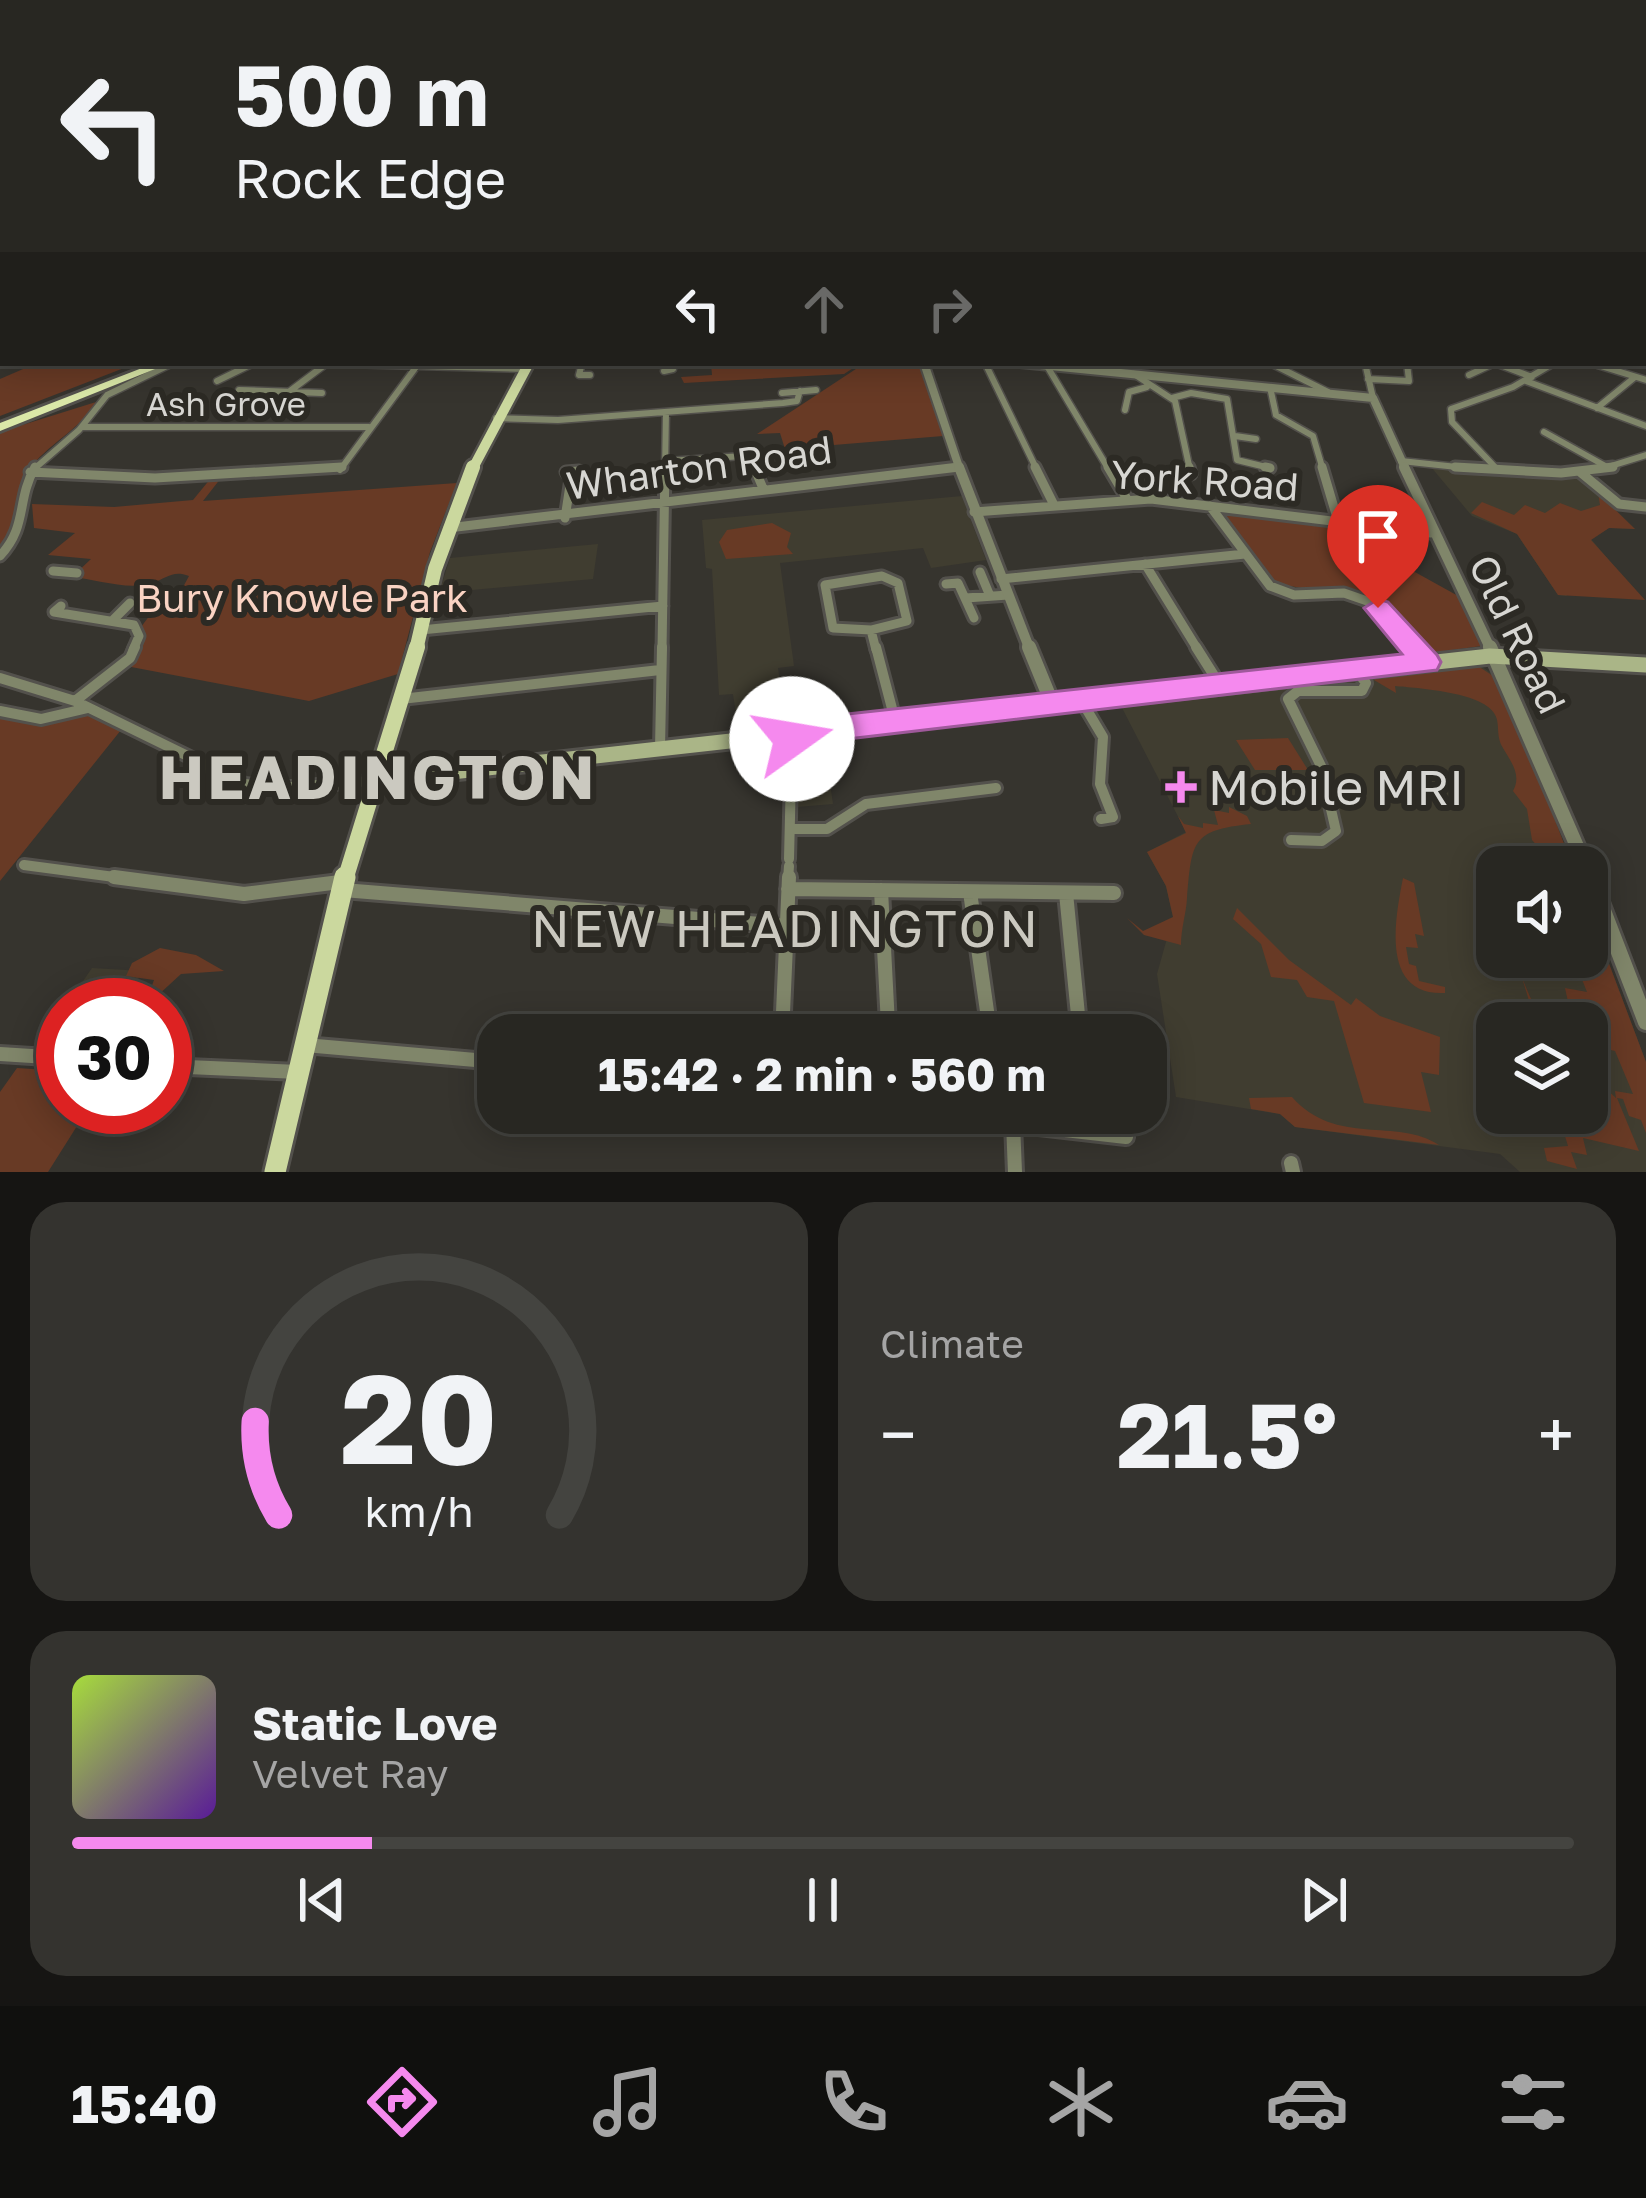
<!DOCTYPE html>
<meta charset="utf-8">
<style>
:root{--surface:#282722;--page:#34332f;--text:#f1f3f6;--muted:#a5a5a5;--line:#444440;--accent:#f589ee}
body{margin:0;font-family:"Golos Text",sans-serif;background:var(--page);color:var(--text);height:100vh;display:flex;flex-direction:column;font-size:45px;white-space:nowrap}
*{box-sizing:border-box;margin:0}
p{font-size:39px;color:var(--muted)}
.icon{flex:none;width:66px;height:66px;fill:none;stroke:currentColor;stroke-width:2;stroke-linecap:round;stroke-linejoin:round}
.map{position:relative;height:1172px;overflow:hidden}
.sheet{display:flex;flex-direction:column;gap:30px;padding:30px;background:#161513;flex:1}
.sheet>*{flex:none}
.top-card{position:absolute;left:0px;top:0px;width:1647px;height:366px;box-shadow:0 6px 30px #0003,0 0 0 3px var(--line);background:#282722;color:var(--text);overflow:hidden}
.fabs{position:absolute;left:1476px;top:846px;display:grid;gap:24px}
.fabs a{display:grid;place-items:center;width:132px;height:132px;border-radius:24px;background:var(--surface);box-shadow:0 6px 30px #0003,0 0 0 3px var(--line);font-size:60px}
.speed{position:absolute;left:36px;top:978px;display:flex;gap:24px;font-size:60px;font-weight:700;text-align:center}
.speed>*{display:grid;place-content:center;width:156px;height:156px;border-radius:50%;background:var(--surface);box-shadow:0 6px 30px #0003,0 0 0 3px var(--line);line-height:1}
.speed .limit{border:18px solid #d22;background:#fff;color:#111}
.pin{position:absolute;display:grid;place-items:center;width:102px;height:102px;color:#fff;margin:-123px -51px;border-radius:50% 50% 50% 0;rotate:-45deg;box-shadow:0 0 12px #0007}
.pin .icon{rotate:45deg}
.me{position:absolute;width:132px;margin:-66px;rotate:77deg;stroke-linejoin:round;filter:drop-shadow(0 0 9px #0008)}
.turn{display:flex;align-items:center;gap:42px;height:252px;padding:0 36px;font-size:54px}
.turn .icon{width:156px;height:156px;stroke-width:2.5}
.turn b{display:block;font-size:84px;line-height:102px}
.lanes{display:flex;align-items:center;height:114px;padding:0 36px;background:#0003;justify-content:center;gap:60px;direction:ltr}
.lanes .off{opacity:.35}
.big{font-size:90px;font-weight:700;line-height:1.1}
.sheet .tile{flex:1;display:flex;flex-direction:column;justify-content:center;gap:18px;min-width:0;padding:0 42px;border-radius:36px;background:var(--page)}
.sheet .dial{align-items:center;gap:0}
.dial svg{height:312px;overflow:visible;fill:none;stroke:var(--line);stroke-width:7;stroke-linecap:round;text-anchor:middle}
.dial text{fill:var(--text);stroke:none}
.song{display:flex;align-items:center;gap:36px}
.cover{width:144px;height:144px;border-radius:18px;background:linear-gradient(135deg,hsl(80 70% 55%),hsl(270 70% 35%))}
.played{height:12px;border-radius:6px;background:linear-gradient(90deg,var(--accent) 20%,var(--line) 20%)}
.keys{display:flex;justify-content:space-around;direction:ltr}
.heat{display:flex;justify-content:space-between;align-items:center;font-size:66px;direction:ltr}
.sheet .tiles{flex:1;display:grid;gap:30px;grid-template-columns:1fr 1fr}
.tile:last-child{grid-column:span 2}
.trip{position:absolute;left:477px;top:1014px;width:690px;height:120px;border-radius:36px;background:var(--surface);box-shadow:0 6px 30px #0003,0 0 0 3px var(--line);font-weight:700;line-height:120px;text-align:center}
.tab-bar{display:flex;height:192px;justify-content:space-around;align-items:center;background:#10100e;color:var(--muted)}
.tab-bar .icon{width:84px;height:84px}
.tab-bar .active{color:var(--accent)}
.tab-bar b{font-size:54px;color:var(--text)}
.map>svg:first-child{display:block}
.built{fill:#403d30;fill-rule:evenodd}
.green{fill:#683a25}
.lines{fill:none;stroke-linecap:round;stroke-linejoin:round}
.minor-far3-casing{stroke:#53514c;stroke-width:9}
.minor-far2-casing{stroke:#53514c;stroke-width:15}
.minor-far1-casing{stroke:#53514c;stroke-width:16}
.minor-casing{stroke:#53514c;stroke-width:20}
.tertiary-far3-casing{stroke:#53514c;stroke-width:12}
.tertiary-far2-casing{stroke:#53514c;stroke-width:16}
.tertiary-far1-casing{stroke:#53514c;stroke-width:20}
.tertiary-casing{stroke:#53514c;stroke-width:22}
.secondary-casing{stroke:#53514c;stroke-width:21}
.primary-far3-casing{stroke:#53514c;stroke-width:15}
.primary-far2-casing{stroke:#53514c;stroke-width:20}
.primary-far1-casing{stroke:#53514c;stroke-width:22}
.primary-casing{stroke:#53514c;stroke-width:27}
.trunk-casing{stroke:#53514c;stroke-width:6}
.minor-far3{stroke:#80866a;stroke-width:6}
.minor-far2{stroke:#80866a;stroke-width:9}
.minor-far1{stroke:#80866a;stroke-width:10}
.minor{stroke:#80866a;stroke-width:14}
.tertiary-far3{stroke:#80866a;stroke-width:8}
.tertiary-far2{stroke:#80866a;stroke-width:10}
.tertiary-far1{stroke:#80866a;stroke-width:14}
.tertiary{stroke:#80866a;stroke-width:16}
.secondary{stroke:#aab587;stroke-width:15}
.primary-far3{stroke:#cbd89e;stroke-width:10}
.primary-far2{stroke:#cbd89e;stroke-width:14}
.primary-far1{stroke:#cbd89e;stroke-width:16}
.primary{stroke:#cbd89e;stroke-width:21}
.trunk{fill:#dae8a8;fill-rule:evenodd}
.route{fill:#f589ee;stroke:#9f599b;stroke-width:3}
.poi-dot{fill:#f589ee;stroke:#2c2a24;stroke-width:4.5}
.labels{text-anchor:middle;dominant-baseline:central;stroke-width:12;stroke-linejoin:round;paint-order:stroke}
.far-street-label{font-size:33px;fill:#d7d6d2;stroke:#2c2a24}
.street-label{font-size:39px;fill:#d7d6d2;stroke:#2c2a24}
.park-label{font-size:39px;fill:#fad3c3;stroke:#2c2a24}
.near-poi-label{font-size:48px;fill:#d7d6d2;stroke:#2c2a24;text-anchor:start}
.near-neighbourhood-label{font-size:51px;letter-spacing:3px;fill:#cbc9c0;stroke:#2c2a24}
.near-district-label{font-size:60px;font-weight:bold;letter-spacing:3px;fill:#cbc9c0;stroke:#2c2a24}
</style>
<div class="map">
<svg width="1646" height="1172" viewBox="0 0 1646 1172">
<rect width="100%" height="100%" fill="#36342e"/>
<path class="built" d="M1431,467L1579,474L1635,529L1609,528L1591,539L1613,565L1566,596L1558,595L1517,534L1472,516Z
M962,496L986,560L931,568L923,548L780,563L794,666L778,668L783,701L770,703L772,724L752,726L750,713L736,714L733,694L719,695L712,569L706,568L702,520Z
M598,544L593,579L439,593L450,558Z
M1480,665L1502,682L1573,867H1497V957H1587V905L1646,1062V1172H1520L1500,1154L1295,1127L1280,1114L1176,1097L1157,974L1173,917L1166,886L1147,852L1186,832L1120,704ZM1497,1023H1587V1113H1497Z
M823,735L833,804L797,807L799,746Z
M92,968L143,971L121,1005L68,1003Z"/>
<path class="green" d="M37,363H76L70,369L137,363L0,416V379Z
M861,363L844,374L684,383L681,377L712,375L711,364Z
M865,363H920L943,436L785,449L780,433L757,434Z
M96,402C79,431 47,444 28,471C10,497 27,518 0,553V432Z
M211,478H221L203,501L457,483L430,552L398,674L309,701L126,666L141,627L159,603L175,602L189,576C172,570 168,578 152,583C128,591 96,579 72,577L91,559L48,555L75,533L34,528L32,504L114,507L193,500Z
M1598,493L1635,529L1609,528L1591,540L1645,600L1558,595L1517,534L1471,513L1482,502L1514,515L1525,505L1545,513L1560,503L1581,511L1600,505Z
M1222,511L1330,525L1460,597L1482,646L1429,653L1375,601L1273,583Z
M772,523L791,533L787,547L793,554L726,559L719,542L727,530Z
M1475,664L1502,682L1573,867H1556L1532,840L1527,809L1513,791C1522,775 1511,762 1503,748C1495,735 1501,723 1494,713C1481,692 1417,688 1395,686L1396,693L1374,680L1378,675Z
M0,713L91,715L121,730L0,881Z
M1288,738L1308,770H1255L1236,740Z
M1229,807L1247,816L1251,824C1191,830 1192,842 1187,898C1186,915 1181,928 1181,945L1144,935L1127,918L1143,931L1173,917L1166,886L1147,852L1186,833L1178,816L1184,824L1203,828V823L1218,825L1214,810L1229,813Z
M1403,878L1414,883L1424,936L1415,934L1418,948L1406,947L1409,964L1416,966L1419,981L1445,987V993C1380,996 1395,919 1403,878Z
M1587,905L1646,1062V1133L1641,1120L1629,1116L1623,1099L1617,1098L1639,1151L1583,1138L1587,1155L1571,1152L1577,1169L1547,1161L1544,1148L1568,1146L1558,1113H1587V1084L1605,1088L1616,1098L1615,1091L1633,1094L1615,1051L1598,1047L1600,1057L1587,1054V1023H1536L1522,978L1537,1013L1552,1017L1550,1006L1570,1011L1565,988L1587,992L1573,957H1587Z
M1237,908L1289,960L1351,1005L1356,998L1380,1016L1440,1037L1439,1075L1421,1072L1431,1112L1364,1103L1334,1001L1307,997L1297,980L1271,977L1261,944L1233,919Z
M160,948L196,955L224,971L181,974L156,997L149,994L154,980L126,976L132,963Z
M17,1068L63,1071V1107H89L48,1172H0V1092Z
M1292,1097C1336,1147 1397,1117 1439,1145L1295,1127L1280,1114L1251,1109L1249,1098Z"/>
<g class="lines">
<defs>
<path id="minor-far3" d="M311,363L525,369
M582,363L579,375H590
M985,363L1037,470
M1270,363L1328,392
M1365,363L1373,398
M1495,363L1532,377
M1591,363L1646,380
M1047,366L1109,470
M664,371L673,369L669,363
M1134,374L1175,401L1190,470
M1469,375L1495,363
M1368,379L1409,381L1407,363
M217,381L254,363
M1526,381L1646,426
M1270,387L1276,415L1313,436L1323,470
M239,390L322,393
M290,391L326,364
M782,393L816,390
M1172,398L1191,393L1227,399L1237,460L1270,468
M1597,408L1635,377
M1125,410L1129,392L1147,387
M496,418L558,420L783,403L797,401L800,391
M82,427H369
M1544,432L1609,468
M1235,436L1256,439
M668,461L743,456L756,470
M1401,461L1485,470
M1495,467L1452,422L1451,409L1513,387L1554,363
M33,470L79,430L107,395L173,363
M340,470L416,367
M665,470L666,412
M928,470L959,467
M1598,470L1646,455"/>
<path id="minor-far2" d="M754,467L762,486
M1035,467L1054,505
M1108,467L1127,499
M1189,467L1191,474
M1265,467L1270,468
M1322,467L1338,521
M1455,467L1561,473L1613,467
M579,471L571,479L566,472Z
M30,472L155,478L342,467
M1580,472L1619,504L1646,507
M1210,506L1270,586L1294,595L1344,593L1370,602L1415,650
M974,512L1151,499L1431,533
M565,518L571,479
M448,528L959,467
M0,556C28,526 16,501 35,467
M1145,564L1198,650
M53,571L77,573
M980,572L990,596
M882,576L898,583L907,621L871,630L833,628L825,585Z
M1001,579L1245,554
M946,584L958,583L974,618
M966,598L1008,595
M61,606L54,612L134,625L139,636L133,650
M112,621L130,603
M421,630L663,606
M871,630L876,650
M662,650L665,467"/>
<path id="minor-far1" d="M876,647L895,720
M1196,647L1220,685
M1412,647L1426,662
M0,678L75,701L245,784L278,788L372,781
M401,699L660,670
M1081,700L1103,737L1100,784L1113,817L1101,819
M75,701L130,658L135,647
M0,711L41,719L88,708
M660,748L662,647
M790,829H827L866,804L996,788
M1291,840L1322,841L1336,831L1321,766L1288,699L1298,691H1362L1366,683L1356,670
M789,859L792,733
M24,865L137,880
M788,880L789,866"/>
<path id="minor" d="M114,877L244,894L340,882
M788,889L1114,893
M343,890L786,926
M881,890L888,1025
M970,892L989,1025
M784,1022L1079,1025L1066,893
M782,1035L789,877
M305,1045L498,1062
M0,1054L63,1058
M165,1066L298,1072
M917,1113L1126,1137
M1013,1123L1015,1172
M1291,1163L1293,1172"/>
<path id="tertiary-far3" d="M924,363L960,470
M1020,363L1373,398L1406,470"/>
<path id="tertiary-far2" d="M959,467L1030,650
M1404,467L1491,650"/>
<path id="tertiary-far1" d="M1029,647L1052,703
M1490,647L1586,867
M1587,868L1592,880"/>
<path id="tertiary" d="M1590,877L1646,1022"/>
<path id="secondary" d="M372,781L1490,656L1646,665"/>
<path id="primary-far3" d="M472,470L529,363"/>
<path id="primary-far2" d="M416,650L435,569L473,467"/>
<path id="primary-far1" d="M345,880L417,647"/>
<path id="primary" d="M275,1172L345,877"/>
<path id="trunk" d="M1644,325H1646V331H1644Z
M155,363H170L0,431V423Z"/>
</defs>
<use href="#minor-far3" class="minor-far3-casing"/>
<use href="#minor-far2" class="minor-far2-casing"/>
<use href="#minor-far1" class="minor-far1-casing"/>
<use href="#minor" class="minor-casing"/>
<use href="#tertiary-far3" class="tertiary-far3-casing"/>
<use href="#tertiary-far2" class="tertiary-far2-casing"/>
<use href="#tertiary-far1" class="tertiary-far1-casing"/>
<use href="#tertiary" class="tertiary-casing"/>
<use href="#secondary" class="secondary-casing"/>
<use href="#primary-far3" class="primary-far3-casing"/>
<use href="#primary-far2" class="primary-far2-casing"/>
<use href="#primary-far1" class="primary-far1-casing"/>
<use href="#primary" class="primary-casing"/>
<use href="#trunk" class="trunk-casing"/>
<use href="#minor-far3" class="minor-far3"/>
<use href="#minor-far2" class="minor-far2"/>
<use href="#minor-far1" class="minor-far1"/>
<use href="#minor" class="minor"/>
<use href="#tertiary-far3" class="tertiary-far3"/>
<use href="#tertiary-far2" class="tertiary-far2"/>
<use href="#tertiary-far1" class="tertiary-far1"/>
<use href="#tertiary" class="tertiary"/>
<use href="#secondary" class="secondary"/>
<use href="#primary-far3" class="primary-far3"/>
<use href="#primary-far2" class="primary-far2"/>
<use href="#primary-far1" class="primary-far1"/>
<use href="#primary" class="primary"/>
<use href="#trunk" class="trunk"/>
</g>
<linearGradient id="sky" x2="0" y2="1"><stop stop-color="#1e1d19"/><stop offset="0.44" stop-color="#4c5057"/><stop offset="1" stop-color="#4c5057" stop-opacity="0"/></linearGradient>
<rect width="1646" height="294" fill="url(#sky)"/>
<path class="route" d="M1378,599L1388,602L1437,655L1441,662L1437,670L805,744L792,751L775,739L781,724L792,720L1402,654L1364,608Z"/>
<path class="poi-dot" d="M1175 769h12v12h12v12h-12v12h-12v-12h-12v-12h12z"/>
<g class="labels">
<g class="far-street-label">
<text x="226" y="403">Ash Grove</text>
</g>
<g class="street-label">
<text transform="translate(699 467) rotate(-8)">Wharton Road</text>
<text transform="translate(1205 480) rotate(4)">York Road</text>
<text transform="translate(1518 634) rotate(64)">Old Road</text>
</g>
<g class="park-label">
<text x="302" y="597">Bury Knowle Park</text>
</g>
<g class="near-poi-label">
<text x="1208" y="787">Mobile MRI</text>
</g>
<g class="near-neighbourhood-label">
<text x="786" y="927">NEW HEADINGTON</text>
</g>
<g class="near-district-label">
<text x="378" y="776">HEADINGTON</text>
</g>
</g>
</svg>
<div class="fabs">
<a><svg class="icon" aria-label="sound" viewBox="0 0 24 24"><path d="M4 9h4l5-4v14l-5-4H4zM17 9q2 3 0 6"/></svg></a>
<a><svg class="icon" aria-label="layers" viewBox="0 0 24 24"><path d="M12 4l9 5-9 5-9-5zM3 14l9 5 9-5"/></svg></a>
</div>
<div class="speed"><div class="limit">30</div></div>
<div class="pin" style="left:1378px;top:608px;background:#d93025"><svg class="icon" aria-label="arrive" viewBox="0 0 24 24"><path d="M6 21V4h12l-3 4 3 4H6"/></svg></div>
<svg class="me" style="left:792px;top:739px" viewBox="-20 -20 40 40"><circle r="19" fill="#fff"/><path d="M0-13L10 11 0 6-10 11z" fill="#f589ee"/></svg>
<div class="trip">15:42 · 2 min · 560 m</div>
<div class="top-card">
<div class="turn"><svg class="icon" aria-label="left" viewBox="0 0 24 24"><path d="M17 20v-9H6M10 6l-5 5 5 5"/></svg><div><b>500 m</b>Rock Edge</div></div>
<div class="lanes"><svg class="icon" aria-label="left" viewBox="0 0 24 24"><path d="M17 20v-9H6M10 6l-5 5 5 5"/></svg><svg class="icon off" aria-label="ahead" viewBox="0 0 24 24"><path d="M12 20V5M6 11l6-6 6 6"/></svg><svg class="icon off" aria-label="right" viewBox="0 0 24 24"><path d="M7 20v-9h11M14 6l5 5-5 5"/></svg></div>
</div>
</div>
<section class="sheet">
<div class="tiles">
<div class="tile dial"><svg viewBox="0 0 100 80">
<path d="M14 69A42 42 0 1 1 86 69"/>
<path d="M14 69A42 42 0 0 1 8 45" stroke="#f589ee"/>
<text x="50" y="56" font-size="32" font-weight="700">20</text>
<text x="50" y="72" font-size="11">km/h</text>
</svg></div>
<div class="tile"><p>Climate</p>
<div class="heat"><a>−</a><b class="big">21.5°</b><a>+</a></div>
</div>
<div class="tile">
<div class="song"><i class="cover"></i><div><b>Static Love</b><p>Velvet Ray</p></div></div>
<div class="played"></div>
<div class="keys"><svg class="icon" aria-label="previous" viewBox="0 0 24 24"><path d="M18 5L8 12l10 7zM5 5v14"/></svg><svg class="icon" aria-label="pause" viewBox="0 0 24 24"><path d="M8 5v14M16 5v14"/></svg><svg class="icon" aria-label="next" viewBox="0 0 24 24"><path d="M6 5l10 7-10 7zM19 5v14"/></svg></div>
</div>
</div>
</section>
<nav class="tab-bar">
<b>15:40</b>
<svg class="icon active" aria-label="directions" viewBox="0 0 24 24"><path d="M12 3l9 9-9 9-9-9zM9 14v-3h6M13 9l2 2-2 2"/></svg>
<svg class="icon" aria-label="music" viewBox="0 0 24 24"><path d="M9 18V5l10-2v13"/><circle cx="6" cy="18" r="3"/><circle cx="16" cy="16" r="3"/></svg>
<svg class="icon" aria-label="phone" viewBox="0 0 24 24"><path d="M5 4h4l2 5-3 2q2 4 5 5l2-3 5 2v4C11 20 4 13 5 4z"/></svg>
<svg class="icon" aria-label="climate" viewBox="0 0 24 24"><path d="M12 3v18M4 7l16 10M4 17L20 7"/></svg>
<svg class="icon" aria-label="car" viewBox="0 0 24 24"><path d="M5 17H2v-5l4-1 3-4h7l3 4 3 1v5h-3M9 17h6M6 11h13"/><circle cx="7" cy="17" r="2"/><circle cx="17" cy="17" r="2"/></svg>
<svg class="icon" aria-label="filters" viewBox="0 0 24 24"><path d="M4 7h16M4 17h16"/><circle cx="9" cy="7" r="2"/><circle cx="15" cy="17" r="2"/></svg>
</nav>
